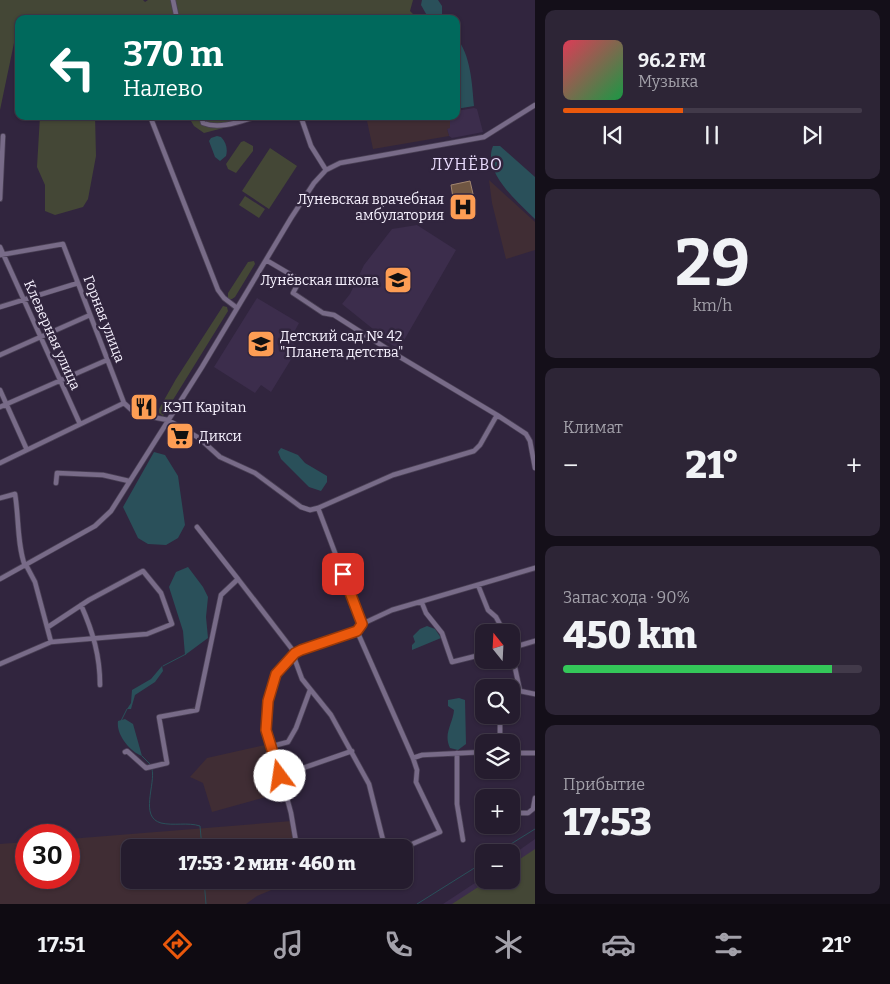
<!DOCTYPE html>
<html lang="ru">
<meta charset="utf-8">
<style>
:root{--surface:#251c2e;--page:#2d2536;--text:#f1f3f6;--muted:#a3a1aa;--line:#423a4a;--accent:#ea580c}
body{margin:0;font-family:Bitter,serif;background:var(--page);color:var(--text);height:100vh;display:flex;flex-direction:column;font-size:19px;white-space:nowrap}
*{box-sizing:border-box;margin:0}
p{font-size:16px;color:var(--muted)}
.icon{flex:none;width:28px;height:28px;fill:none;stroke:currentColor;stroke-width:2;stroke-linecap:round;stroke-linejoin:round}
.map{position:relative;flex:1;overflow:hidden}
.drawer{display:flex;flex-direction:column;gap:10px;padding:10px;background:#140f19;width:355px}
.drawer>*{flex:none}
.guide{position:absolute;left:15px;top:15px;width:445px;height:105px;border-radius:10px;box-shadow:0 1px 4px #0004,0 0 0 1px var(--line);background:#00695c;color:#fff;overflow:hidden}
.needle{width:32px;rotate:342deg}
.controls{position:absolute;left:475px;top:624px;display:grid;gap:10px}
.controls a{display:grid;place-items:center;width:45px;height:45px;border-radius:10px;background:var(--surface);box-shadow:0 1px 4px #0004,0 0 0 1px var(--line);font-size:25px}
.speed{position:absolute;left:15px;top:824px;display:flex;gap:10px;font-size:25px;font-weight:700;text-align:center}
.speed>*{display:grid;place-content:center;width:65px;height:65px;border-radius:50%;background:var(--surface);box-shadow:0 1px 4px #0004,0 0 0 1px var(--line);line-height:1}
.speed .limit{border:8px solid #d22;background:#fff;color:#111}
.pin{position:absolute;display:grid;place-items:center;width:42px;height:42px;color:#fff;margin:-21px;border-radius:10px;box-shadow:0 2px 8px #0006}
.me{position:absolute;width:55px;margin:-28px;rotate:346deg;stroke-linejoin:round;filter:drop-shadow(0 0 4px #0008)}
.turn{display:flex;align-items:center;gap:18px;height:105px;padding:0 25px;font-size:22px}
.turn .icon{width:65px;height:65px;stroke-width:2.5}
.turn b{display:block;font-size:35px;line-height:42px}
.big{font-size:38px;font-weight:800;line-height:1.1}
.drawer .card{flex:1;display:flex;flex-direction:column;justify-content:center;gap:8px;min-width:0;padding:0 18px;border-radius:10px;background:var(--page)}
.drawer .dial{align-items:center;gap:0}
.dial b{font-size:65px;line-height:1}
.song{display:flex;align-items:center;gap:15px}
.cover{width:60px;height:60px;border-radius:8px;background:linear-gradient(135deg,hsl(350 70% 55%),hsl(140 70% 35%))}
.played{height:5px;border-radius:2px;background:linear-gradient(90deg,var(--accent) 40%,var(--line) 40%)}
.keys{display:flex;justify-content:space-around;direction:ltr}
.heat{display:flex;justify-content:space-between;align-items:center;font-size:28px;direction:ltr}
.charge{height:8px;border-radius:4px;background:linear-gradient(90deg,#34c759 90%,var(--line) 0)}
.trip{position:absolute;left:121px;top:839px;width:292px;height:50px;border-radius:10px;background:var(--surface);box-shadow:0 1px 4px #0004,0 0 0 1px var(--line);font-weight:800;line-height:50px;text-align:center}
.tabs{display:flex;height:80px;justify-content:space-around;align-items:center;background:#0f0b12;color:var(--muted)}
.tabs .icon{width:35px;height:35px}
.tabs .active{color:var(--accent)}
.tabs b{font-size:22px;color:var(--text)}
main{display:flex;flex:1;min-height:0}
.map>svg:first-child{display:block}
.built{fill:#3c2d4c}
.industrial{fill:#402d34}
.green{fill:#444736}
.water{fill:#2a505a}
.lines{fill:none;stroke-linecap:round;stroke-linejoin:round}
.stream{stroke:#2a505a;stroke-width:1}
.building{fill:#705642;stroke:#a28670}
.minor-casing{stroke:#4a4055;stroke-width:6}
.minor{stroke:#786b88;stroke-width:4.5}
.route-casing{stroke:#983908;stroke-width:12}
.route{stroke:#ea580c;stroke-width:9}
.labels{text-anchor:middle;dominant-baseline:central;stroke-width:5;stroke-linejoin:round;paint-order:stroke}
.poi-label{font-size:14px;fill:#f6f1fe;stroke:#31253e;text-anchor:start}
.street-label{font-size:14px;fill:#f6f1fe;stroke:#31253e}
.quarter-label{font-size:16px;letter-spacing:1px;fill:#eadcfd;stroke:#31253e}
</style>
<main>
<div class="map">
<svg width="535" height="904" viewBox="0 0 535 904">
<rect width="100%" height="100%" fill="#31253e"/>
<path class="built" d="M474,108L477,109L483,132L452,138L449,136L447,129L450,116H456V111Z
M417,225L456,250L399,349L375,335L373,329L342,304L350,294L364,265L392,229Z
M257,298L299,323L290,340L298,348L271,392L261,385L255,393L214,367Z
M535,839V904H443L484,877V880H511V856Z"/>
<path class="industrial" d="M366,116H450V128L447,129L449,136L373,149Z
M489,180L535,222V250L506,259L492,203Z
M265,745L277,794L212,812L203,783L190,777L207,758Z
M292,821L296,847L130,848V880H295L257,896L246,904H0V844L26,842V878H69V839Z"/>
<path class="green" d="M0,0H143L145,2L148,0H413L410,11L415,16V19H19V45L14,43L0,110Z
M40,116H95L96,156L88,199L83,207L55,215L45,211V185L37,167Z
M188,116H270L204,133L194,126Z
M244,141L253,146V151L236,173L228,169L226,164L241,142Z
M270,148L297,166L269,209L242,191Z
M245,196L265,209L259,218L239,205Z
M254,261L255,264L235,297L232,299H228V293L248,262Z
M223,306L227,307L228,311L163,416L159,413V409L176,379Z
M535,849V904H452L489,880H511V865Z"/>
<path class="water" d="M422,0H438L442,6V19H429L421,5Z
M456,37C471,55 472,84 474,106L456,109Z
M217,136L221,137C226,142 228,149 226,156L220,161L215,157L209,141L211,138Z
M493,146H500L535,177V219C518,202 482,172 493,146Z
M281,448L298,455L305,463L327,476V482L321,491L309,487L281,459L278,452Z
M154,452L165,455L178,476L185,525L178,538L166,545L148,544L138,538L123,507Z
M188,567L203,587L208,597L206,617L208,638L185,655L183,631L169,587L176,572Z
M427,626L435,629L441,638L412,650V645L415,642L413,636L420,629Z
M162,666L163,671L155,682L135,695L131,709H127L131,703L132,690L151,679Z
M459,698L465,700L466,744L458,750L450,748C443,733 453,724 454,710L448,706V700Z
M125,719L133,724L142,756C129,751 116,734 118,721Z"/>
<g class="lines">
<path class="stream" d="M163,666L186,654
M121,721L127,709
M142,756L151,765
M152,769C156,784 139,817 161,823C174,826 188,822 200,826L202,848
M498,852L535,829
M204,880L206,904
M417,904L484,862"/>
</g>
<path class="building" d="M470,181L473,194L453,198L451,185Z"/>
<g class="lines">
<defs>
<path id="minor" d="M173,0L177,19
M150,116L218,290L224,298L237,308
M201,116L203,123C220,130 241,121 258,116
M297,116L302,120L311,146L326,170
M0,199L3,136
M0,247L80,424
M0,255L63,244L124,403L136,414L168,420L199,438L220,457L255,473L301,507L310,510L318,508L393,475L474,451L480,445L497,415
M266,260L300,280L293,293L323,313L334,315L400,357L497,415L526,434L530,441L535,468
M0,307L78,283
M0,355L90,315
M0,390L27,450
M0,407L107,360
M0,463L124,403
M56,483L57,473L103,475L129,481
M0,498L15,494C19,518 17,544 25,566
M318,508L362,624
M26,565L35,582L51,642
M0,579L95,526L111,511L202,367L291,218L314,183L326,170L340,163L484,137L535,105
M238,579L295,653L276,674L268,701L267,730L273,746L291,813L297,848
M478,585L488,610L496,617L504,632
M422,603L426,613L442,633L452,662L484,654
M81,605C93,632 100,656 100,685
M357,631L413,758L417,770L416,782L440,832L403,848
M511,648L535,641
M511,649L520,691L535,694
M0,664L51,642L147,634L172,624L161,593L143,571L89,600L48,627
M511,693L520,691
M500,715V737
M273,746L288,742L296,728L310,690
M125,752L127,751L146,768L167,763L159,717L197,710L221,595L238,579L197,527
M457,753V804L463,840
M511,753H535
M413,758L422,755L484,752
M280,776L352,751
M511,813H528L533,809L535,798
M385,848L369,784L331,715L302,679L295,660V653L357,631L362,624L392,610L535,568"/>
</defs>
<use href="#minor" class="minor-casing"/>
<use href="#minor" class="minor"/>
</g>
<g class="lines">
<defs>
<path id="route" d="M280,776L266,730L268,701L276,674L295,653L301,650L357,631L362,624L343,574"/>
</defs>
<use href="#route" class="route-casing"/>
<use href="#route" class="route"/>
</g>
<defs>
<symbol id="hospital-square" viewBox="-11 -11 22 22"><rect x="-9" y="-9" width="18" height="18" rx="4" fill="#fd9d54" stroke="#31253e"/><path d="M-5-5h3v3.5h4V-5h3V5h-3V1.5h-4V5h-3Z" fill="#111"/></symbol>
<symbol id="school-square" viewBox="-11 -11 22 22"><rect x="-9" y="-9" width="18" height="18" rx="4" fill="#fd9d54" stroke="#31253e"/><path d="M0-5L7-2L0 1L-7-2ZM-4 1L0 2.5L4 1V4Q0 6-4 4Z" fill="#111"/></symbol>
<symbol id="restaurant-square" viewBox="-11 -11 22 22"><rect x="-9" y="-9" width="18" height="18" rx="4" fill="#fd9d54" stroke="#31253e"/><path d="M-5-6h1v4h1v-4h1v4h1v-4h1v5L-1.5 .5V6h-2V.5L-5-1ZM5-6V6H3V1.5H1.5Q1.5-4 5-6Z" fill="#111"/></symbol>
<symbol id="supermarket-square" viewBox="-11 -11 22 22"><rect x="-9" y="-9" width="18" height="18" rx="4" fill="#fd9d54" stroke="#31253e"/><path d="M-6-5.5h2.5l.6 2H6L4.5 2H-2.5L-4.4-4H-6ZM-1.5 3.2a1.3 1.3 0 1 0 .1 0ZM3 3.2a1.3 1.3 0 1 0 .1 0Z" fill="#111"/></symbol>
</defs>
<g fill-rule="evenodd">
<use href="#hospital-square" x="447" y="191" width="32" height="32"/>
<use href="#school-square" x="382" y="264" width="32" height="32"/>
<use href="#school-square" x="245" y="328" width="32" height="32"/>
<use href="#restaurant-square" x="128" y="391" width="32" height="32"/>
<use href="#supermarket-square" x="164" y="420" width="32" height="32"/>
</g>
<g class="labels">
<g class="poi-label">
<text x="444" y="199" text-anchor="end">Луневская врачебная<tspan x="444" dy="16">амбулатория</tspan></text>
<text x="379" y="280" text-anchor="end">Лунёвская школа</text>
<text x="280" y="336">Детский сад № 42<tspan x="280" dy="16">"Планета детства"</tspan></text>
<text x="163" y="407">КЭП Kapitan</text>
<text x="199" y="436">Дикси</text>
</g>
<g class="street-label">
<text transform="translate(104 319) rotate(69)">Горная улица</text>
<text transform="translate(52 335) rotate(66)">Клеверная улица</text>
</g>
<g class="quarter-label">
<text x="467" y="164">ЛУНЁВО</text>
</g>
</g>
</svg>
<div class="controls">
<a><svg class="needle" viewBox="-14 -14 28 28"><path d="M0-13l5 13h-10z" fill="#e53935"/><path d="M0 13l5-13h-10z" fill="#a3a1aa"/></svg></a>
<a><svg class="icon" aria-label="search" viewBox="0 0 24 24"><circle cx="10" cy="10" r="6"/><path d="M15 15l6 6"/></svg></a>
<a><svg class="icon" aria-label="layers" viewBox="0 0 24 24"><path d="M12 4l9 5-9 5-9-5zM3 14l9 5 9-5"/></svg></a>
<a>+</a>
<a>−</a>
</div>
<div class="speed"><div class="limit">30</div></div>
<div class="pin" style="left:343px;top:574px;background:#d93025"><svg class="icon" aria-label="arrive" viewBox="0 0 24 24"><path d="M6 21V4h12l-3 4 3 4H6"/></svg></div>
<svg class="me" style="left:280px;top:776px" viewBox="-20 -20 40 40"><circle r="19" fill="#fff"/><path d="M0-13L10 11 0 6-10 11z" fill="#ea580c"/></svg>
<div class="trip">17:53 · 2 мин · 460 m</div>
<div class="guide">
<div class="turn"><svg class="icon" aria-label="left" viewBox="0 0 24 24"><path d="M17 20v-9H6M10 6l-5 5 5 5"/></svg><div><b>370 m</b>Налево</div></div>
</div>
</div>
<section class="drawer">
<div class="card">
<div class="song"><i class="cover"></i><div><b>96.2 FM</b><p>Музыка</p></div></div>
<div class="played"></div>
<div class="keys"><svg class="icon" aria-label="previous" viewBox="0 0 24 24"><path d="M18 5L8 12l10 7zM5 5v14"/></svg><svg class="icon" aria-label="pause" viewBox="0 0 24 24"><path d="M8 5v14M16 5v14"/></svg><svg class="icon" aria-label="next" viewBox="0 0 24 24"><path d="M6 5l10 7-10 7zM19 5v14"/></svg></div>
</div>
<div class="card dial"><b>29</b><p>km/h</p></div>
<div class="card"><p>Климат</p>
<div class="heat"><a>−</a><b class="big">21°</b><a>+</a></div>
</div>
<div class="card"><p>Запас хода · 90%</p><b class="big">450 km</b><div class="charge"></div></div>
<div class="card"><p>Прибытие</p><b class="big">17:53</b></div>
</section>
</main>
<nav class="tabs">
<b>17:51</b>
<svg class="icon active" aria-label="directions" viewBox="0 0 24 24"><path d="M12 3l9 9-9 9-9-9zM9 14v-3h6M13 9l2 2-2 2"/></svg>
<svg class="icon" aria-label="music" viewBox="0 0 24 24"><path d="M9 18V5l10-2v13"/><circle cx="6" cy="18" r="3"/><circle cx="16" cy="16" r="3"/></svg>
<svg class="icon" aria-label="phone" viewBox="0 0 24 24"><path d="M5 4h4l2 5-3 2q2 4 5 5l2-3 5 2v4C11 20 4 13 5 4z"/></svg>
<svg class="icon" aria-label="climate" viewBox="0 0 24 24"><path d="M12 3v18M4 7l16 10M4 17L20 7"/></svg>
<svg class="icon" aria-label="car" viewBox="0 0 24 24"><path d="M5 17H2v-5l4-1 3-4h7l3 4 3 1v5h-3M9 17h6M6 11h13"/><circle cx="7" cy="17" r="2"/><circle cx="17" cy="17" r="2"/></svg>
<svg class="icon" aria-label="filters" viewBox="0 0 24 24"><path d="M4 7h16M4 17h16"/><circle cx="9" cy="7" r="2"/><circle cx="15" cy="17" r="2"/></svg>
<b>21°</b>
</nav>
